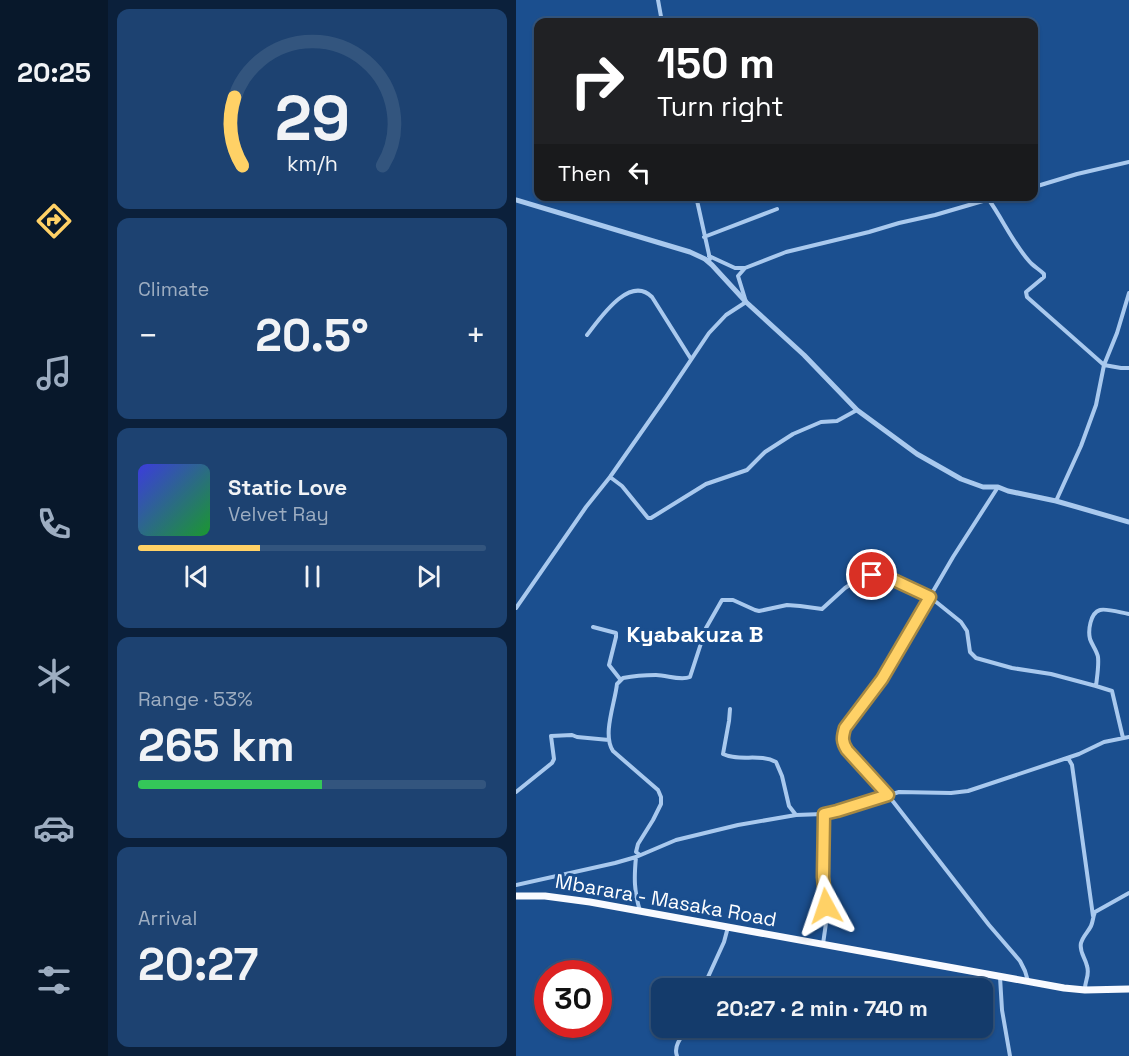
<!DOCTYPE html>
<meta charset="utf-8">
<style>
:root{--surface:#143b6b;--page:#1d4271;--text:#f1f3f6;--muted:#9dadc1;--line:#33557e;--accent:#ffd166}
body{margin:0;font-family:"Space Grotesk",sans-serif;background:var(--page);color:var(--text);height:100vh;display:flex;flex-direction:column;font-size:22px;white-space:nowrap}
*{box-sizing:border-box;margin:0}
p{font-size:20px;color:var(--muted)}
.icon{flex:none;width:33px;height:33px;fill:none;stroke:currentColor;stroke-width:2;stroke-linecap:round;stroke-linejoin:round}
.map{position:relative;flex:1;overflow:hidden}
.panel{display:flex;flex-direction:column;gap:9px;padding:9px;background:#0b203b;width:408px}
.panel>*{flex:none}
.banner{position:absolute;left:18px;top:18px;width:504px;height:183px;border-radius:12px;box-shadow:0 2px 4px #0004,0 0 0 2px var(--line);background:#202124;color:#fff;overflow:hidden}
.speed{position:absolute;left:18px;top:960px;display:flex;gap:12px;font-size:30px;font-weight:700;text-align:center}
.speed>*{display:grid;place-content:center;width:78px;height:78px;border-radius:50%;background:var(--surface);box-shadow:0 2px 4px #0004,0 0 0 2px var(--line);line-height:1}
.speed .limit{border:9px solid #d22;background:#fff;color:#111}
.pin{position:absolute;display:grid;place-items:center;width:51px;height:51px;color:#fff;margin:-26px;border:3px solid #fff;border-radius:50%;box-shadow:0 2px 6px #0007}
.me{position:absolute;width:66px;margin:-33px;rotate:355deg;stroke-linejoin:round;filter:drop-shadow(0 0 4px #0008)}
.turn{display:flex;align-items:center;gap:21px;height:126px;padding:0 24px;font-size:27px}
.turn .icon{width:78px;height:78px;stroke-width:2.5}
.turn b{display:block;font-size:42px;line-height:51px}
.then{display:flex;align-items:center;height:57px;padding:0 24px;background:#0003;gap:12px;font-size:22px}
.big{font-size:45px;font-weight:700;line-height:1.1}
.panel .widget{flex:1;display:flex;flex-direction:column;justify-content:center;gap:9px;min-width:0;padding:0 21px;border-radius:12px;background:var(--page)}
.panel .dial{align-items:center;gap:0}
.dial svg{height:156px;overflow:visible;fill:none;stroke:var(--line);stroke-width:7;stroke-linecap:round;text-anchor:middle}
.dial text{fill:var(--text);stroke:none}
.song{display:flex;align-items:center;gap:18px}
.cover{width:72px;height:72px;border-radius:9px;background:linear-gradient(135deg,hsl(240 70% 55%),hsl(130 70% 35%))}
.played{height:6px;border-radius:3px;background:linear-gradient(90deg,var(--accent) 35%,var(--line) 35%)}
.keys{display:flex;justify-content:space-around;direction:ltr}
.heat{display:flex;justify-content:space-between;align-items:center;font-size:33px;direction:ltr}
.charge{height:9px;border-radius:4px;background:linear-gradient(90deg,#34c759 53%,var(--line) 0)}
.trip{position:absolute;left:135px;top:978px;width:342px;height:60px;border-radius:12px;background:var(--surface);box-shadow:0 2px 4px #0004,0 0 0 2px var(--line);font-weight:700;line-height:60px;text-align:center}
main{display:flex;flex:1;min-height:0}
.tab-bar{display:flex;flex-direction:column;width:108px;justify-content:space-around;align-items:center;background:#08182b;color:var(--muted)}
.tab-bar .icon{width:42px;height:42px}
.tab-bar .active{color:var(--accent)}
.tab-bar b{font-size:27px;color:var(--text)}
.map>svg:first-child{display:block}
.lines{fill:none;stroke-linecap:round;stroke-linejoin:round}
.minor{stroke:#a9c9ee;stroke-width:4}
.tertiary{stroke:#a9c9ee;stroke-width:5}
.trunk{stroke:#f8faff;stroke-width:7}
.route-casing{stroke:#a68842;stroke-width:15}
.route{stroke:#ffd166;stroke-width:10}
.labels{text-anchor:middle;dominant-baseline:central;stroke-width:6;stroke-linejoin:round;paint-order:stroke}
.street-label{font-size:20px;fill:#fff;stroke:#1b4f8f}
.quarter-label{font-size:22px;font-weight:bold;fill:#fff;stroke:#1b4f8f}
</style>
<main>
<nav class="tab-bar">
<b>20:25</b>
<svg class="icon active" aria-label="directions" viewBox="0 0 24 24"><path d="M12 3l9 9-9 9-9-9zM9 14v-3h6M13 9l2 2-2 2"/></svg>
<svg class="icon" aria-label="music" viewBox="0 0 24 24"><path d="M9 18V5l10-2v13"/><circle cx="6" cy="18" r="3"/><circle cx="16" cy="16" r="3"/></svg>
<svg class="icon" aria-label="phone" viewBox="0 0 24 24"><path d="M5 4h4l2 5-3 2q2 4 5 5l2-3 5 2v4C11 20 4 13 5 4z"/></svg>
<svg class="icon" aria-label="climate" viewBox="0 0 24 24"><path d="M12 3v18M4 7l16 10M4 17L20 7"/></svg>
<svg class="icon" aria-label="car" viewBox="0 0 24 24"><path d="M5 17H2v-5l4-1 3-4h7l3 4 3 1v5h-3M9 17h6M6 11h13"/><circle cx="7" cy="17" r="2"/><circle cx="17" cy="17" r="2"/></svg>
<svg class="icon" aria-label="filters" viewBox="0 0 24 24"><path d="M4 7h16M4 17h16"/><circle cx="9" cy="7" r="2"/><circle cx="15" cy="17" r="2"/></svg>
</nav>
<section class="panel">
<div class="widget dial"><svg viewBox="0 0 100 80">
<path d="M14 69A42 42 0 1 1 86 69"/>
<path d="M14 69A42 42 0 0 1 10 34" stroke="#ffd166"/>
<text x="50" y="56" font-size="32" font-weight="700">29</text>
<text x="50" y="72" font-size="11">km/h</text>
</svg></div>
<div class="widget"><p>Climate</p>
<div class="heat"><a>−</a><b class="big">20.5°</b><a>+</a></div>
</div>
<div class="widget">
<div class="song"><i class="cover"></i><div><b>Static Love</b><p>Velvet Ray</p></div></div>
<div class="played"></div>
<div class="keys"><svg class="icon" aria-label="previous" viewBox="0 0 24 24"><path d="M18 5L8 12l10 7zM5 5v14"/></svg><svg class="icon" aria-label="pause" viewBox="0 0 24 24"><path d="M8 5v14M16 5v14"/></svg><svg class="icon" aria-label="next" viewBox="0 0 24 24"><path d="M6 5l10 7-10 7zM19 5v14"/></svg></div>
</div>
<div class="widget"><p>Range · 53%</p><b class="big">265 km</b><div class="charge"></div></div>
<div class="widget"><p>Arrival</p><b class="big">20:27</b></div>
</section>
<div class="map">
<svg width="613" height="1056" viewBox="0 0 613 1056">
<rect width="100%" height="100%" fill="#1b4f8f"/>
<g class="lines">
<path class="minor" d="M142,0L146,22
M518,187L561,174L613,162
M180,196L194,259
M473,200C487,220 497,243 513,261C517,266 523,269 528,274V277L510,292L511,297L588,365L605,368H613
M188,237L261,209
M193,256L219,268H229L270,252L353,232L383,223L419,215L484,196
M71,335C83,320 113,274 136,297L175,359
M94,477L106,486L132,518H135L190,484L231,470L249,452L277,434L305,422L321,421L341,410
M482,487L437,557L366,679L329,728L326,742L331,750L372,795L473,925L492,947L504,961L509,971L512,981
M540,501L565,446L580,405L588,365L601,333L613,293
M0,608L70,507L94,477L150,397L193,333L210,315L230,302L222,276L229,268
M77,627L100,633V637L93,665L104,679
M214,709L213,721L207,754C223,762 244,753 260,762L266,776L273,806L280,815
M607,738L596,691L580,686C581,677 583,666 582,657C581,651 576,645 574,639C572,631 574,613 584,610C590,608 606,613 613,614
M552,758L556,765L577,916
M0,792L36,763L38,759L35,736L56,735L61,737L93,740
M124,855L120,852L122,844L137,820L145,804V797L142,790L97,751C86,735 99,703 101,684L107,678C117,676 129,675 140,675C151,675 164,681 174,677L190,628L206,600H217L239,610L243,611L271,605L284,606L306,609L329,588L343,579L356,575H367L414,597L445,622L451,631L454,652L460,658L496,668L535,674L580,686
M120,857C118,878 118,891 124,911
M0,885L99,863L120,857L160,840L222,825L280,815L307,814L321,811L383,792L435,793L452,791L563,754L588,742L613,737
M307,944L311,916L307,877V814
M484,977L486,1010L494,1056
M187,988L208,942L212,927
M569,989C569,980 574,975 571,966C569,957 563,952 565,943C567,936 572,932 575,926C577,922 577,916 579,912L613,893
M161,1056C157,1046 166,1036 172,1028"/>
<path class="tertiary" d="M0,200L174,252L189,259L196,265L230,302L288,355L341,410L401,454L445,479L467,487H482L492,491L540,501L613,522"/>
<path class="trunk" d="M0,896H29L74,902L548,988L569,990L613,989"/>
</g>
<g class="lines">
<defs>
<path id="route" d="M310,906L307,877L308,814L321,811L372,795L331,750C326,742 326,738 329,728L366,679L414,597L367,575H356"/>
</defs>
<use href="#route" class="route-casing"/>
<use href="#route" class="route"/>
</g>
<g class="labels">
<g class="street-label">
<text transform="translate(150 900) rotate(10)">Mbarara - Masaka Road</text>
</g>
<g class="quarter-label">
<text x="179" y="634">Kyabakuza B</text>
</g>
</g>
</svg>
<div class="speed"><div class="limit">30</div></div>
<div class="pin" style="left:356px;top:575px;background:#d93025"><svg class="icon" aria-label="arrive" viewBox="0 0 24 24"><path d="M6 21V4h12l-3 4 3 4H6"/></svg></div>
<svg class="me" style="left:310px;top:906px" viewBox="-20 -20 40 40"><path d="M0-17L14 15 0 8-14 15z" fill="#ffd166" stroke="#fff" stroke-width="4"/></svg>
<div class="trip">20:27 · 2 min · 740 m</div>
<div class="banner">
<div class="turn"><svg class="icon" aria-label="right" viewBox="0 0 24 24"><path d="M7 20v-9h11M14 6l5 5-5 5"/></svg><div><b>150 m</b>Turn right</div></div>
<div class="then">Then<svg class="icon" aria-label="left" viewBox="0 0 24 24"><path d="M17 20v-9H6M10 6l-5 5 5 5"/></svg></div>
</div>
</div>
</main>
